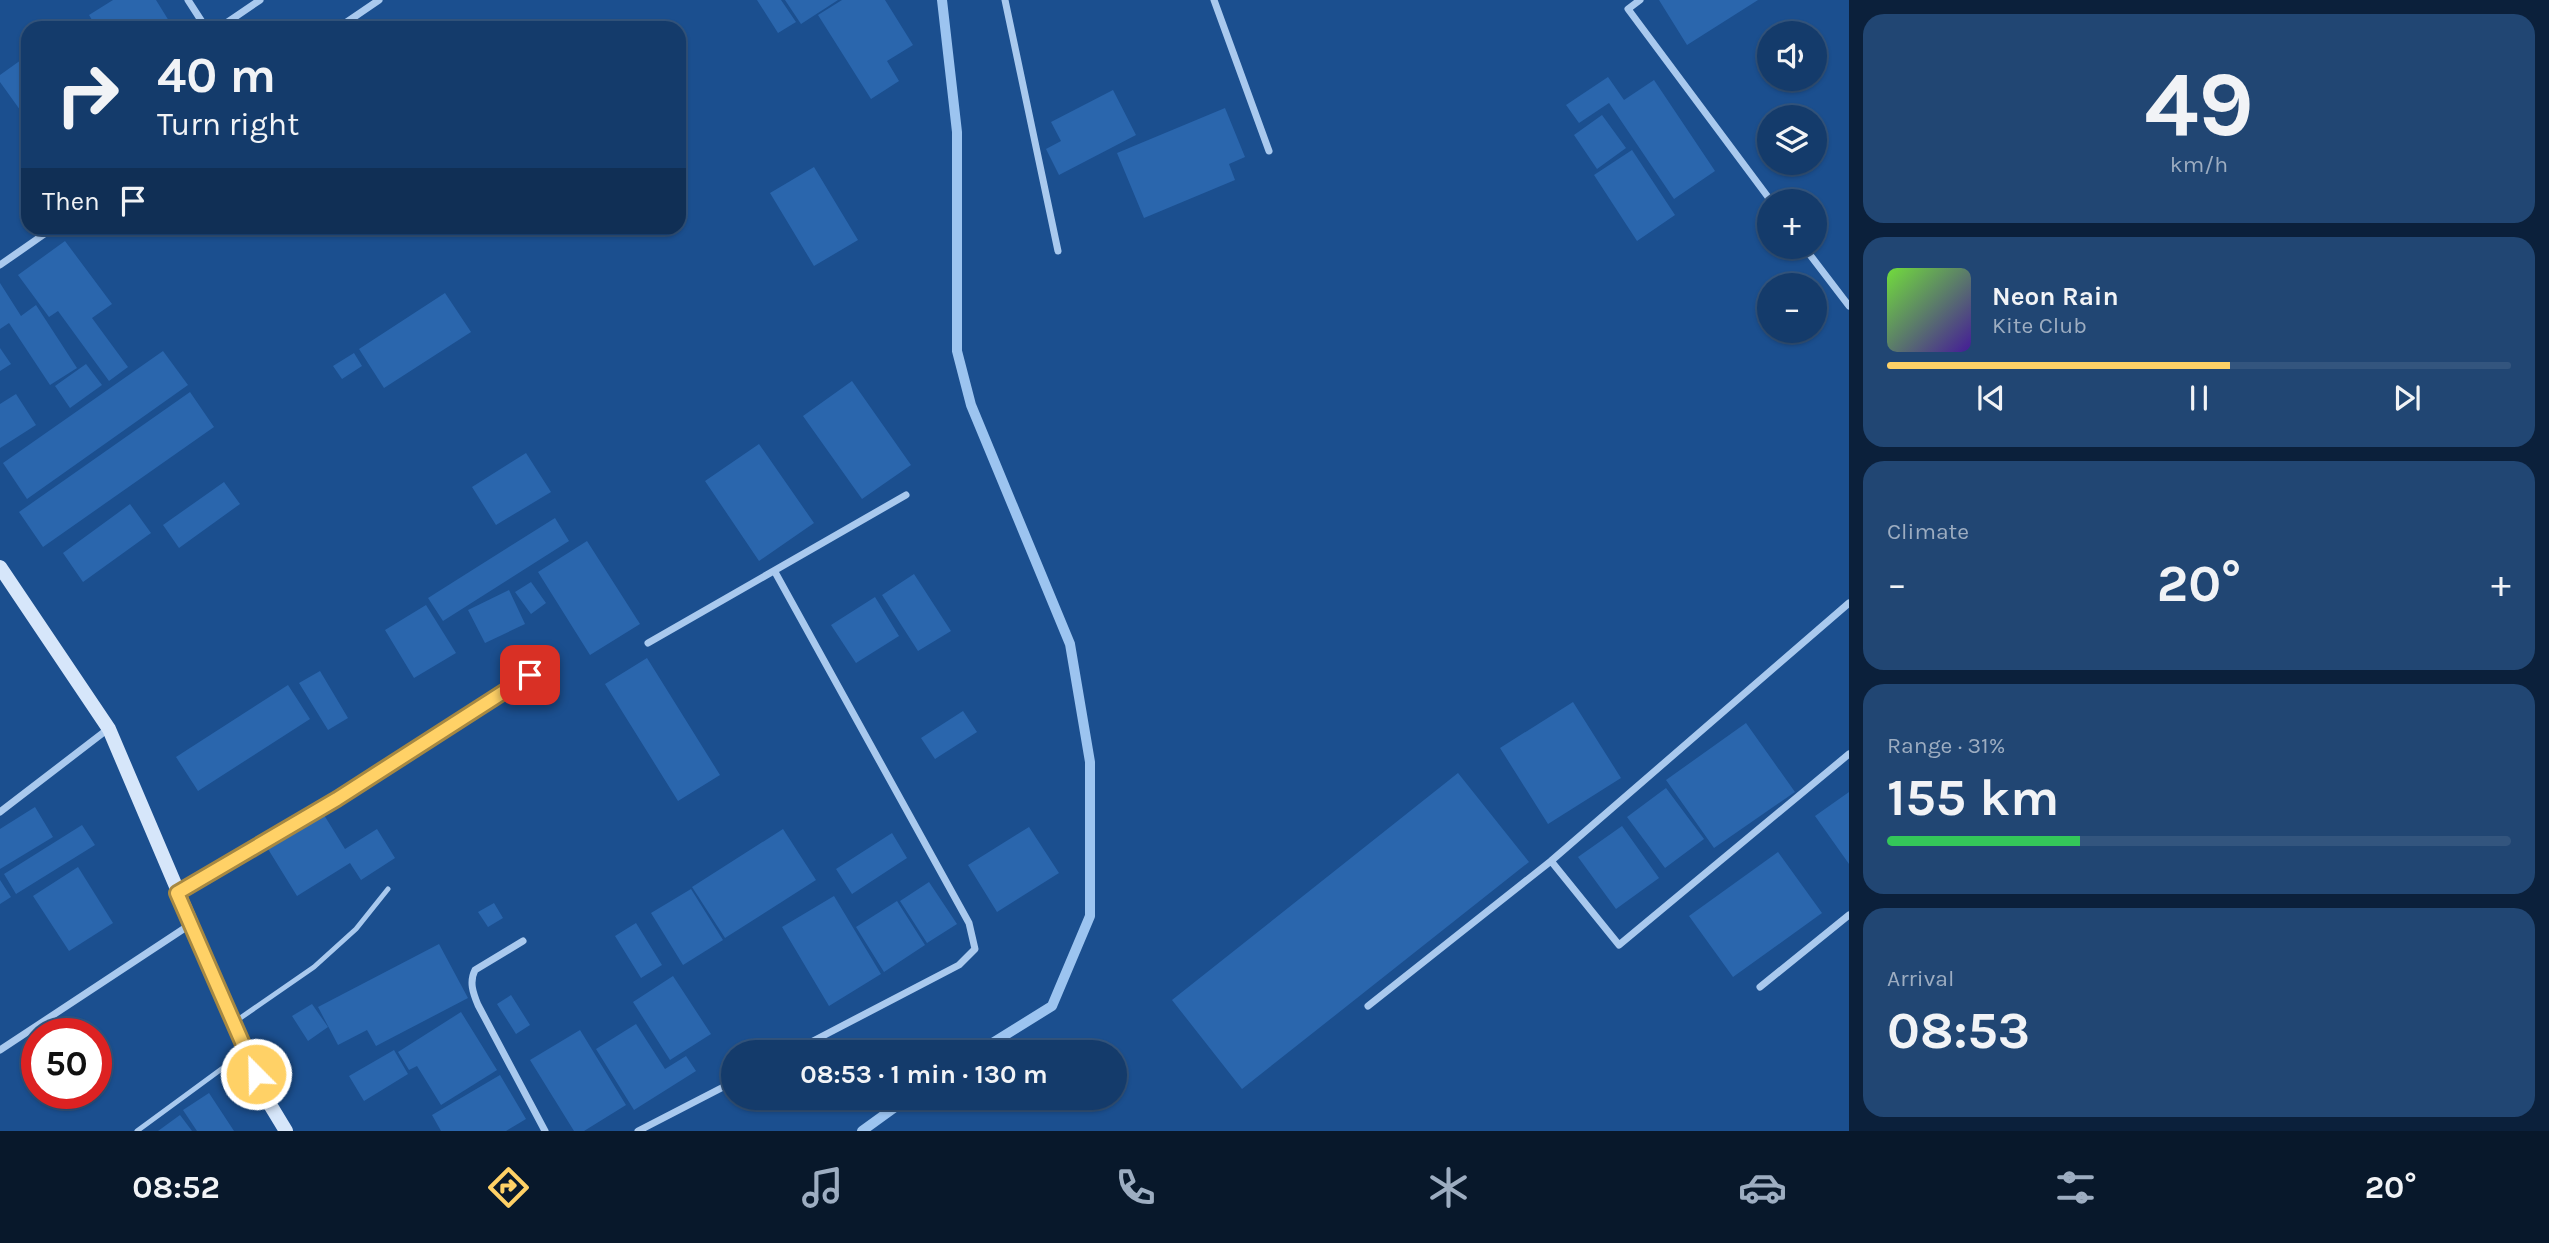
<!DOCTYPE html>
<meta charset="utf-8">
<style>
:root{--surface:#143b6b;--page:#214673;--text:#f1f3f6;--muted:#9dadc1;--line:#33557e;--accent:#ffd166}
body{margin:0;font-family:Karla,sans-serif;background:var(--page);color:var(--text);height:100vh;display:flex;flex-direction:column;font-size:26px;white-space:nowrap}
*{box-sizing:border-box;margin:0}
p{font-size:23px;color:var(--muted)}
.icon{flex:none;width:38px;height:38px;fill:none;stroke:currentColor;stroke-width:2;stroke-linecap:round;stroke-linejoin:round}
.map{position:relative;flex:1;overflow:hidden}
.panel{display:flex;flex-direction:column;gap:14px;padding:14px;background:#0b203b;width:700px}
.panel>*{flex:none}
.hud{position:absolute;left:21px;top:21px;width:665px;height:214px;border-radius:21px;box-shadow:0 2px 5px #0004,0 0 0 2px var(--line);background:#143b6b;color:var(--text);overflow:hidden}
.buttons{position:absolute;left:1757px;top:21px;display:grid;gap:14px}
.buttons a{display:grid;place-items:center;width:70px;height:70px;border-radius:50%;background:var(--surface);box-shadow:0 2px 5px #0004,0 0 0 2px var(--line);font-size:35px}
.speed{position:absolute;left:21px;top:1018px;display:flex;gap:14px;font-size:35px;font-weight:700;text-align:center}
.speed>*{display:grid;place-content:center;width:91px;height:91px;border-radius:50%;background:var(--surface);box-shadow:0 2px 5px #0004,0 0 0 2px var(--line);line-height:1}
.speed .limit{border:10px solid #d22;background:#fff;color:#111}
.pin{position:absolute;display:grid;place-items:center;width:60px;height:60px;color:#fff;margin:-30px;border-radius:14px;box-shadow:0 4px 10px #0006}
.me{position:absolute;width:77px;margin:-38px;rotate:337deg;stroke-linejoin:round;filter:drop-shadow(0 0 5px #0008)}
.turn{display:flex;align-items:center;gap:24px;height:147px;padding:0 21px;font-size:32px}
.turn .icon{width:91px;height:91px;stroke-width:2.5}
.turn b{display:block;font-size:49px;line-height:60px}
.then{display:flex;align-items:center;height:66px;padding:0 21px;background:#0003;gap:14px;font-size:26px}
.big{font-size:52px;font-weight:700;line-height:1.1}
.panel .tile{flex:1;display:flex;flex-direction:column;justify-content:center;gap:10px;min-width:0;padding:0 24px;border-radius:21px;background:var(--page)}
.panel .dial{align-items:center;gap:0}
.dial b{font-size:91px;line-height:1}
.song{display:flex;align-items:center;gap:21px}
.cover{width:84px;height:84px;border-radius:10px;background:linear-gradient(135deg,hsl(100 70% 55%),hsl(260 70% 35%))}
.played{height:7px;border-radius:4px;background:linear-gradient(90deg,var(--accent) 55%,var(--line) 55%)}
.keys{display:flex;justify-content:space-around;direction:ltr}
.heat{display:flex;justify-content:space-between;align-items:center;font-size:38px;direction:ltr}
.charge{height:10px;border-radius:5px;background:linear-gradient(90deg,#34c759 31%,var(--line) 0)}
.trip{position:absolute;left:721px;top:1040px;width:406px;height:70px;border-radius:35px;background:var(--surface);box-shadow:0 2px 5px #0004,0 0 0 2px var(--line);font-weight:700;line-height:70px;text-align:center}
.tab-bar{display:flex;height:112px;justify-content:space-around;align-items:center;background:#08182b;color:var(--muted)}
.tab-bar .icon{width:49px;height:49px}
.tab-bar .on{color:var(--accent)}
.tab-bar b{font-size:32px;color:var(--text)}
main{display:flex;flex:1;min-height:0}
.map>svg:first-child{display:block}
.lines{fill:none;stroke-linecap:round;stroke-linejoin:round}
.stream{stroke:#9cc4f0;stroke-width:10}
.building{fill:#2a66ad}
.lane{stroke:#a9c9ee;stroke-width:5}
.street{stroke:#a9c9ee;stroke-width:7}
.secondary{stroke:#d6e6fa;stroke-width:14}
.route-casing{stroke:#a68842;stroke-width:18}
.route{stroke:#ffd166;stroke-width:12}
</style>
<main>
<div class="map">
<svg width="1849" height="1131" viewBox="0 0 1849 1131">
<rect width="100%" height="100%" fill="#1b4f8f"/>
<g class="lines">
<path class="stream" d="M942,0L957,132V351L971,405L1070,644L1090,762V916L1052,1006L978,1052
M862,1131L909,1097"/>
</g>
<path class="building" d="M113,0H156L169,21L157,28H97L89,15Z
M757,0H781L796,22L778,33Z
M785,0H838L801,24Z
M842,0H885L913,45L887,61L899,81L871,99L818,15Z
M1659,0H1758L1687,45Z
M28,55V121L0,82V75Z
M1608,77L1624,100L1654,80L1715,171L1674,199L1609,103L1579,123L1566,105Z
M1113,90L1136,135L1059,175L1046,149L1061,141L1051,122Z
M1225,108L1245,157L1229,164L1235,180L1144,218L1117,153Z
M1602,115L1626,148L1597,169L1574,135Z
M1632,150L1675,215L1637,241L1594,175Z
M814,167L858,240L814,266L770,193Z
M65,241L112,304L92,318L128,367L109,381L58,311L49,317L18,275Z
M0,283L21,316L36,305L77,368L50,385L9,323L0,329Z
M445,293L471,332L384,388L359,349Z
M0,348L11,364L0,371Z
M163,351L188,385L27,499L3,463Z
M354,353L362,366L342,379L333,366Z
M86,364L102,385L70,408L55,386Z
M852,381L911,465L862,499L803,416Z
M190,392L214,427L43,547L19,512Z
M16,394L36,425L0,448V404Z
M759,444L814,523L759,561L705,481Z
M526,453L551,492L496,525L472,487Z
M224,482L240,504L179,548L163,525Z
M130,504L151,533L83,582L63,553Z
M555,518L569,541L443,621L428,598Z
M587,541L640,624L590,655L538,572Z
M914,574L951,631L918,651L882,595Z
M531,582L546,603L531,614L515,592Z
M509,590L525,624L485,643L468,610Z
M875,597L899,636L856,663L831,625Z
M426,605L456,653L414,678L385,630Z
M647,658L720,775L678,801L605,684Z
M320,671L348,718L328,730L299,683Z
M288,685L310,719L198,791L176,757Z
M1573,702L1621,778L1548,824L1500,748Z
M963,711L977,732L935,759L921,738Z
M1746,723L1795,792L1714,848L1666,780Z
M1458,773L1529,862L1242,1089L1172,1000Z
M1666,788L1704,839L1665,868L1627,817Z
M1849,792V864L1815,816Z
M35,807L53,837L0,869V829Z
M324,815L345,849L377,829L395,858L361,880L350,863L297,896L268,849Z
M82,825L95,845L16,894L4,874Z
M1622,826L1659,878L1616,909L1578,857Z
M1029,827L1059,873L997,912L968,865Z
M783,829L816,880L725,938L692,887Z
M892,833L907,858L852,894L836,869Z
M1778,852L1822,913L1733,977L1689,916Z
M78,867L113,923L69,951L33,896Z
M0,880L11,897L0,904Z
M929,882L957,924L927,943L900,901Z
M691,889L723,940L683,965L651,913Z
M834,896L881,974L829,1006L782,927Z
M897,901L925,945L884,972L856,927Z
M494,903L503,918L488,927L478,912Z
M636,923L662,965L641,978L615,936Z
M439,944L468,998L376,1046L367,1030L338,1045L318,1007Z
M673,976L711,1034L670,1060L633,1002Z
M511,995L530,1025L516,1034L497,1004Z
M312,1004L328,1027L308,1041L292,1016Z
M461,1012L497,1070L441,1105L417,1066L409,1070L398,1052Z
M636,1024L665,1069L686,1056L696,1071L634,1110L596,1049Z
M580,1030L626,1105L584,1131H574L530,1060Z
M394,1050L408,1074L364,1101L349,1076Z
M500,1075L526,1119L506,1131H441L432,1115Z
M209,1093L234,1131H197L183,1110Z
M180,1115L192,1131H158Z"/>
<g class="lines">
<path class="lane" d="M236,1021L314,967L356,929L388,889
M137,1131L246,1051"/>
<path class="street" d="M188,0L206,28
M1005,0L1058,251
M1214,0L1269,151
M1640,0L1628,9L1771,201
M219,28L260,0
M338,28L379,0
M1804,247L1849,306
M0,265L53,228
M775,572L969,923L975,949L959,965L792,1052
M648,643L906,495
M0,812L108,729
M1551,861L1619,945L1849,754
M178,893L337,798L530,675
M523,941L475,970C469,982 473,993 478,1005L545,1131
M1760,987L1849,915
M1368,1006L1551,861L1849,603
M0,1050L191,924
M638,1131L733,1082"/>
<path class="secondary" d="M0,567L109,729L266,1098L286,1131"/>
</g>
<g class="lines">
<defs>
<path id="route" d="M256,1074L177,893L337,799L530,675"/>
</defs>
<use href="#route" class="route-casing"/>
<use href="#route" class="route"/>
</g>
</svg>
<div class="buttons">
<a><svg class="icon" aria-label="sound" viewBox="0 0 24 24"><path d="M4 9h4l5-4v14l-5-4H4zM17 9q2 3 0 6"/></svg></a>
<a><svg class="icon" aria-label="layers" viewBox="0 0 24 24"><path d="M12 4l9 5-9 5-9-5zM3 14l9 5 9-5"/></svg></a>
<a>+</a>
<a>−</a>
</div>
<div class="speed"><div class="limit">50</div></div>
<div class="pin" style="left:530px;top:675px;background:#d93025"><svg class="icon" aria-label="arrive" viewBox="0 0 24 24"><path d="M6 21V4h12l-3 4 3 4H6"/></svg></div>
<svg class="me" style="left:256px;top:1074px" viewBox="-20 -20 40 40"><circle r="17" fill="#ffd166" stroke="#fff" stroke-width="3"/><path d="M0-11L8 9 0 5-8 9z" fill="#fff"/></svg>
<div class="trip">08:53 · 1 min · 130 m</div>
<div class="hud">
<div class="turn"><svg class="icon" aria-label="right" viewBox="0 0 24 24"><path d="M7 20v-9h11M14 6l5 5-5 5"/></svg><div><b>40 m</b>Turn right</div></div>
<div class="then">Then<svg class="icon" aria-label="arrive" viewBox="0 0 24 24"><path d="M6 21V4h12l-3 4 3 4H6"/></svg></div>
</div>
</div>
<section class="panel">
<div class="tile dial"><b>49</b><p>km/h</p></div>
<div class="tile">
<div class="song"><i class="cover"></i><div><b>Neon Rain</b><p>Kite Club</p></div></div>
<div class="played"></div>
<div class="keys"><svg class="icon" aria-label="previous" viewBox="0 0 24 24"><path d="M18 5L8 12l10 7zM5 5v14"/></svg><svg class="icon" aria-label="pause" viewBox="0 0 24 24"><path d="M8 5v14M16 5v14"/></svg><svg class="icon" aria-label="next" viewBox="0 0 24 24"><path d="M6 5l10 7-10 7zM19 5v14"/></svg></div>
</div>
<div class="tile"><p>Climate</p>
<div class="heat"><a>−</a><b class="big">20°</b><a>+</a></div>
</div>
<div class="tile"><p>Range · 31%</p><b class="big">155 km</b><div class="charge"></div></div>
<div class="tile"><p>Arrival</p><b class="big">08:53</b></div>
</section>
</main>
<nav class="tab-bar">
<b>08:52</b>
<svg class="icon on" aria-label="directions" viewBox="0 0 24 24"><path d="M12 3l9 9-9 9-9-9zM9 14v-3h6M13 9l2 2-2 2"/></svg>
<svg class="icon" aria-label="music" viewBox="0 0 24 24"><path d="M9 18V5l10-2v13"/><circle cx="6" cy="18" r="3"/><circle cx="16" cy="16" r="3"/></svg>
<svg class="icon" aria-label="phone" viewBox="0 0 24 24"><path d="M5 4h4l2 5-3 2q2 4 5 5l2-3 5 2v4C11 20 4 13 5 4z"/></svg>
<svg class="icon" aria-label="climate" viewBox="0 0 24 24"><path d="M12 3v18M4 7l16 10M4 17L20 7"/></svg>
<svg class="icon" aria-label="car" viewBox="0 0 24 24"><path d="M5 17H2v-5l4-1 3-4h7l3 4 3 1v5h-3M9 17h6M6 11h13"/><circle cx="7" cy="17" r="2"/><circle cx="17" cy="17" r="2"/></svg>
<svg class="icon" aria-label="filters" viewBox="0 0 24 24"><path d="M4 7h16M4 17h16"/><circle cx="9" cy="7" r="2"/><circle cx="15" cy="17" r="2"/></svg>
<b>20°</b>
</nav>
